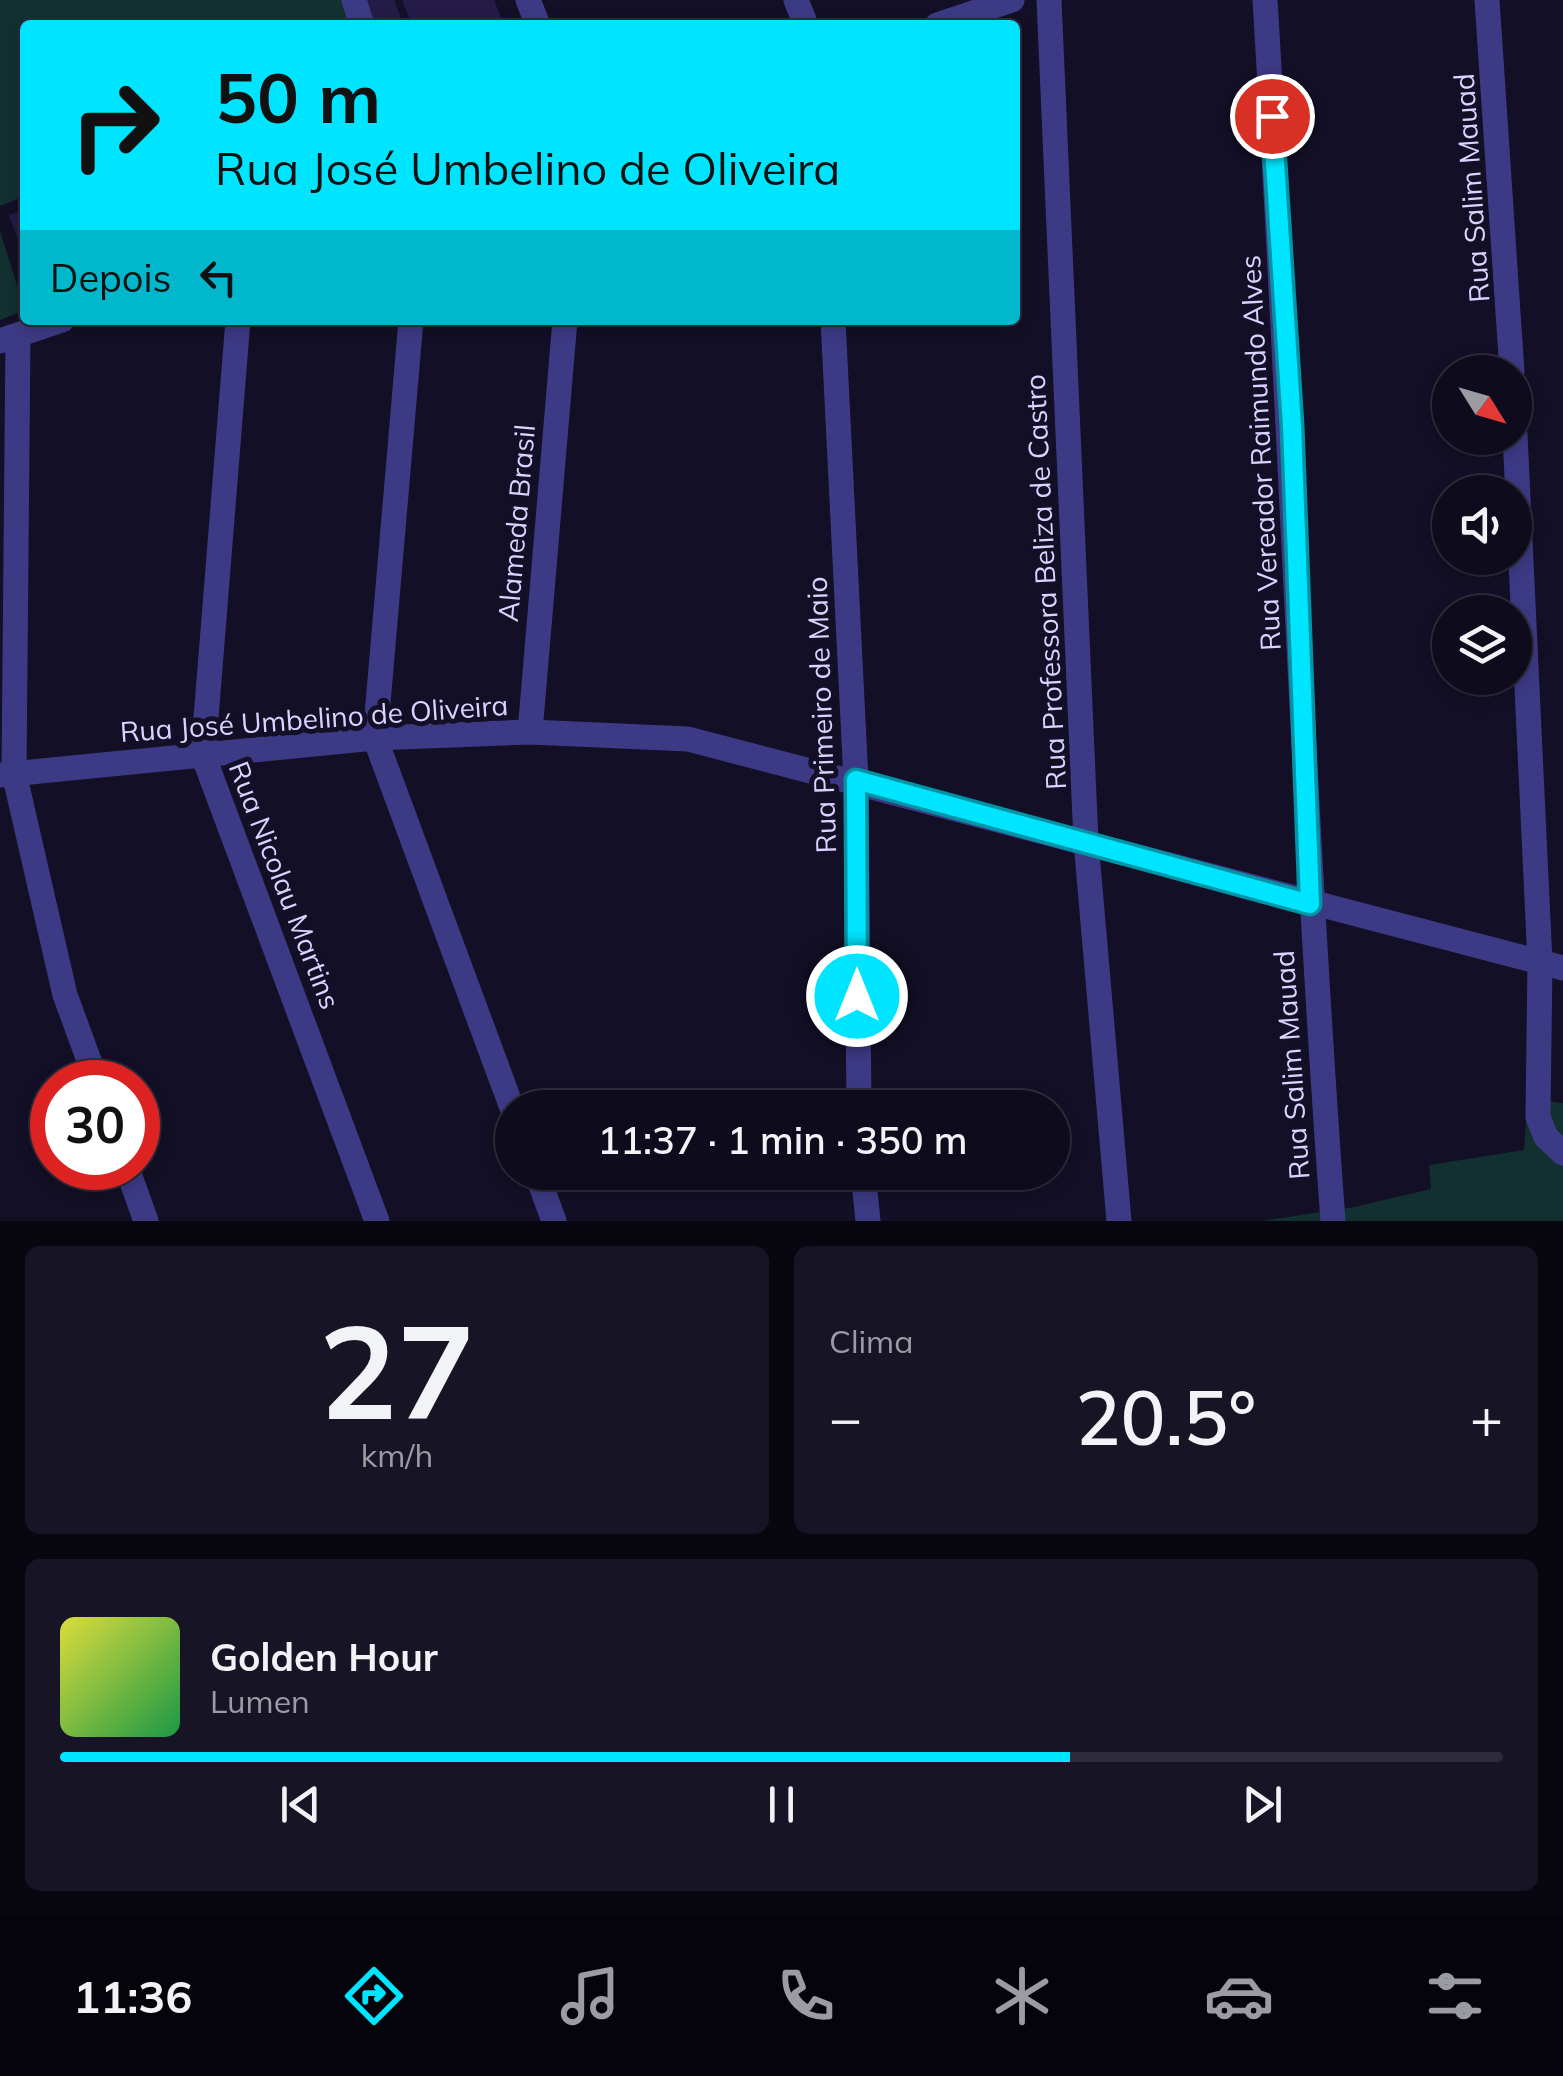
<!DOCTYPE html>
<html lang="pt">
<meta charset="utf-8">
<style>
:root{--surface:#0e0b1c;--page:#171425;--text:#f1f3f6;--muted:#9b9ba3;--line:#2e2b3b;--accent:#00e5ff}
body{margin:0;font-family:Mulish,sans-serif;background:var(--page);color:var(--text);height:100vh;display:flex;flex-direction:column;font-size:38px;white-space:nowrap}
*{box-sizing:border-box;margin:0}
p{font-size:32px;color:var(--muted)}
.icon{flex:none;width:55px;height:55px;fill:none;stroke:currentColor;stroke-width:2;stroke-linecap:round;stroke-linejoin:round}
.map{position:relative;height:1221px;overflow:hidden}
.details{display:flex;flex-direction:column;gap:25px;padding:25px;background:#08060f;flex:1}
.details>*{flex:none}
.top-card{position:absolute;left:20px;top:20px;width:1000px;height:305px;border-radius:10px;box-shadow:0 5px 15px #0003,0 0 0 2px var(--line);background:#00e5ff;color:#111;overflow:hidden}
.needle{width:65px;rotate:127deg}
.fabs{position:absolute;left:1432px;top:355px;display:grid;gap:20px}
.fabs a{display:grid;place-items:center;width:100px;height:100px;border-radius:50%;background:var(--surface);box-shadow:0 5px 15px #0003,0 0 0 2px var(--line);font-size:50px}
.speed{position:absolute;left:30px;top:1060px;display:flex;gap:20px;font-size:50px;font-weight:700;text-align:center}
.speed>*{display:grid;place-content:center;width:130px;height:130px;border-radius:50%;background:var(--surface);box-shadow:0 5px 15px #0003,0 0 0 2px var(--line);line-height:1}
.speed .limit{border:15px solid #d22;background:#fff;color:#111}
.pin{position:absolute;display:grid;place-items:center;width:85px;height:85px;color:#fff;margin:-42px;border:5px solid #fff;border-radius:50%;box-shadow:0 2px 10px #0007}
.me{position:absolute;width:110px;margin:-55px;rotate:0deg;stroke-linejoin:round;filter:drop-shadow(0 0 8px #0008)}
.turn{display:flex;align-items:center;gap:35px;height:210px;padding:0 30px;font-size:45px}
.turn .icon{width:130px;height:130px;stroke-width:2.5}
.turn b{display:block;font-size:70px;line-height:85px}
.then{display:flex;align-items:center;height:95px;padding:0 30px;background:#0003;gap:20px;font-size:38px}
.big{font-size:75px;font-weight:600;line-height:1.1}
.details .tile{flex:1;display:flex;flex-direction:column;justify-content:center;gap:15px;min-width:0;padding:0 35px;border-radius:15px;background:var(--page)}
.details .dial{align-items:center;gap:0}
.dial b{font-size:130px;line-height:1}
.song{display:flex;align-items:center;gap:30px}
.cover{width:120px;height:120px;border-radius:15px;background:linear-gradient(135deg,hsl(60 70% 55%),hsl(140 70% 35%))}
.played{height:10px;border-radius:5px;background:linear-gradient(90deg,var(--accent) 70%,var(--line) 70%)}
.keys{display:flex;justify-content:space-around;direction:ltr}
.heat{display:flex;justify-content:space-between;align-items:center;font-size:55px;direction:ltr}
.details .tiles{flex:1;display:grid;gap:25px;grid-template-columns:1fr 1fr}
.tile:last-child{grid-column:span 2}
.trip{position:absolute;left:495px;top:1090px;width:575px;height:100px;border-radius:50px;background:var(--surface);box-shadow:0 5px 15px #0003,0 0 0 2px var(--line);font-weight:600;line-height:100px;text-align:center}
.tabs{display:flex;height:160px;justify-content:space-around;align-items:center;background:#06040b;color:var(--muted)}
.tabs .icon{width:70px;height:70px}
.tabs .active{color:var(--accent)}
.tabs b{font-size:45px;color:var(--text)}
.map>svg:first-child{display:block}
.green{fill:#12302f}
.building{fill:#241b47}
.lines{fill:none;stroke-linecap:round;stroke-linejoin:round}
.minor{stroke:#3d3a85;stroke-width:25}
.tertiary{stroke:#3d3a85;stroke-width:25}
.route-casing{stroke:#0095a6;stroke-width:25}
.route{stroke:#00e5ff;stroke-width:18}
.labels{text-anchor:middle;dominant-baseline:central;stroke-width:10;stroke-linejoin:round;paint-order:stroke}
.street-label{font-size:28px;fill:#d9d4ff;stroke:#130f26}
</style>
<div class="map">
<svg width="1563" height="1221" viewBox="0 0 1563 1221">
<rect width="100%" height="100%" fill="#130f26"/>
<path class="green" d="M0,0H348L358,25H25V196L0,206Z
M0,231L25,310L0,320Z
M1528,1099L1563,1103V1221H1261L1354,1207L1431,1189L1429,1165L1524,1150Z"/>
<path class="building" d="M360,0H394L404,25H370Z
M402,0H494L504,25H412Z
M25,209V259L9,215Z"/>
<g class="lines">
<path class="minor" d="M354,0L362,25
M528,0L538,25
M796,0L806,25
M1049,0L1086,842L1119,1221
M1265,0C1290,407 1303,814 1333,1221
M1487,0L1512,372
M937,25L1012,0
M238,320L203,755L377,1221
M833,320L856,780L859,1108
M18,335L14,773L65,995L97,1082
M0,341L62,320
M1515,435L1540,962L1538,1117L1546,1137L1563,1153
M530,732L565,320
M375,738L411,320
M127,1168L146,1221
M863,1172L868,1221"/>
<path class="tertiary" d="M375,738L512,1108
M0,775L375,738L530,732L688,739L1563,968
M536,1172L554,1221"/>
</g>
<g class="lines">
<defs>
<path id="route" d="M857,996L856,780L1310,904L1292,426L1272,116"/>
</defs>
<use href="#route" class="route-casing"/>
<use href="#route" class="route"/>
</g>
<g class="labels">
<g class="street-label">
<text transform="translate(1471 188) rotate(-94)">Rua Salim Mauad</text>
<text transform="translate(1260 453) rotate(-93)">Rua Vereador Raimundo Alves</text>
<text transform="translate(516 523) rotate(-85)">Alameda Brasil</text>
<text transform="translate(1045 582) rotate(-93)">Rua Professora Beliza de Castro</text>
<text transform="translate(821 715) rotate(-92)">Rua Primeiro de Maio</text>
<text transform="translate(314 718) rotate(-4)">Rua José Umbelino de Oliveira</text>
<text transform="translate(285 885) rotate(69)">Rua Nicolau Martins</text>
<text transform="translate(1291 1065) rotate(-94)">Rua Salim Mauad</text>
</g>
</g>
</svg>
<div class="fabs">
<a><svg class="needle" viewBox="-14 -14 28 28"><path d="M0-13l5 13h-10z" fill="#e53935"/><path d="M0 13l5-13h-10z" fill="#9b9ba3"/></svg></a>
<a><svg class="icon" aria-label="sound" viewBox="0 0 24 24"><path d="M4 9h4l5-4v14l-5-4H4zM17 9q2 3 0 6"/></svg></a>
<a><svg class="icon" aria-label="layers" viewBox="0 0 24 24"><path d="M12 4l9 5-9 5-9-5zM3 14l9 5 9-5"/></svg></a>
</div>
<div class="speed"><div class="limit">30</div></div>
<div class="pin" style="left:1272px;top:116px;background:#d93025"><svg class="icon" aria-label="arrive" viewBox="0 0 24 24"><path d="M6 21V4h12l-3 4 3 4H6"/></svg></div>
<svg class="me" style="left:857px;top:996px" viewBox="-20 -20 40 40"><circle r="17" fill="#00e5ff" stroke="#fff" stroke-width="3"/><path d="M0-11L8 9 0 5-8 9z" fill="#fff"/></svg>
<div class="trip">11:37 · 1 min · 350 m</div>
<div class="top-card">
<div class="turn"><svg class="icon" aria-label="right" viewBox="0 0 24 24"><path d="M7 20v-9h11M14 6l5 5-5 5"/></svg><div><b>50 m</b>Rua José Umbelino de Oliveira</div></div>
<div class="then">Depois<svg class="icon" aria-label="left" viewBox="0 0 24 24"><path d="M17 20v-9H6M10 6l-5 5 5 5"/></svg></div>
</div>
</div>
<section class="details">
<div class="tiles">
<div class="tile dial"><b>27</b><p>km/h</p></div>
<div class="tile"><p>Clima</p>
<div class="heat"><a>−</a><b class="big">20.5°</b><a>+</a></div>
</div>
<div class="tile">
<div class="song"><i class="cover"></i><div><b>Golden Hour</b><p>Lumen</p></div></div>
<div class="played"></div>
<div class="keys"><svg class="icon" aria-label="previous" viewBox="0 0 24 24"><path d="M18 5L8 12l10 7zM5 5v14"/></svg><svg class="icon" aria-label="pause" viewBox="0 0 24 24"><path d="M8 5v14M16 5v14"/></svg><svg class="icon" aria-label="next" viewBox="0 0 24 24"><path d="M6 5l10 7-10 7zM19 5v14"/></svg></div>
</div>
</div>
</section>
<nav class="tabs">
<b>11:36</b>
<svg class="icon active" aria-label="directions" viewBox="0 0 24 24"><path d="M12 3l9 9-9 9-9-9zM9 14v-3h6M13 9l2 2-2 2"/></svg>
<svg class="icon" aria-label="music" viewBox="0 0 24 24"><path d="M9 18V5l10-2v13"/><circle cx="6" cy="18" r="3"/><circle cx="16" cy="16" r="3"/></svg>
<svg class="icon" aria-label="phone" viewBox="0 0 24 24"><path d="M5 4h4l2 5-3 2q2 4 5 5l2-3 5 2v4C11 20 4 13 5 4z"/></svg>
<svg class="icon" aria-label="climate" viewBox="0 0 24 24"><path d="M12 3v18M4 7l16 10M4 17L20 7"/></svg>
<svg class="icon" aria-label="car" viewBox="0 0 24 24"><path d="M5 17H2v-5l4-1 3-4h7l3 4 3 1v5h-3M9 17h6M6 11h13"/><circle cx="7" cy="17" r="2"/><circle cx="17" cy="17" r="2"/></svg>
<svg class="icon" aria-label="filters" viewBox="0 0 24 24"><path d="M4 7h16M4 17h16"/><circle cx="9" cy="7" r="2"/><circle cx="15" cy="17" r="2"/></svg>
</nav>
